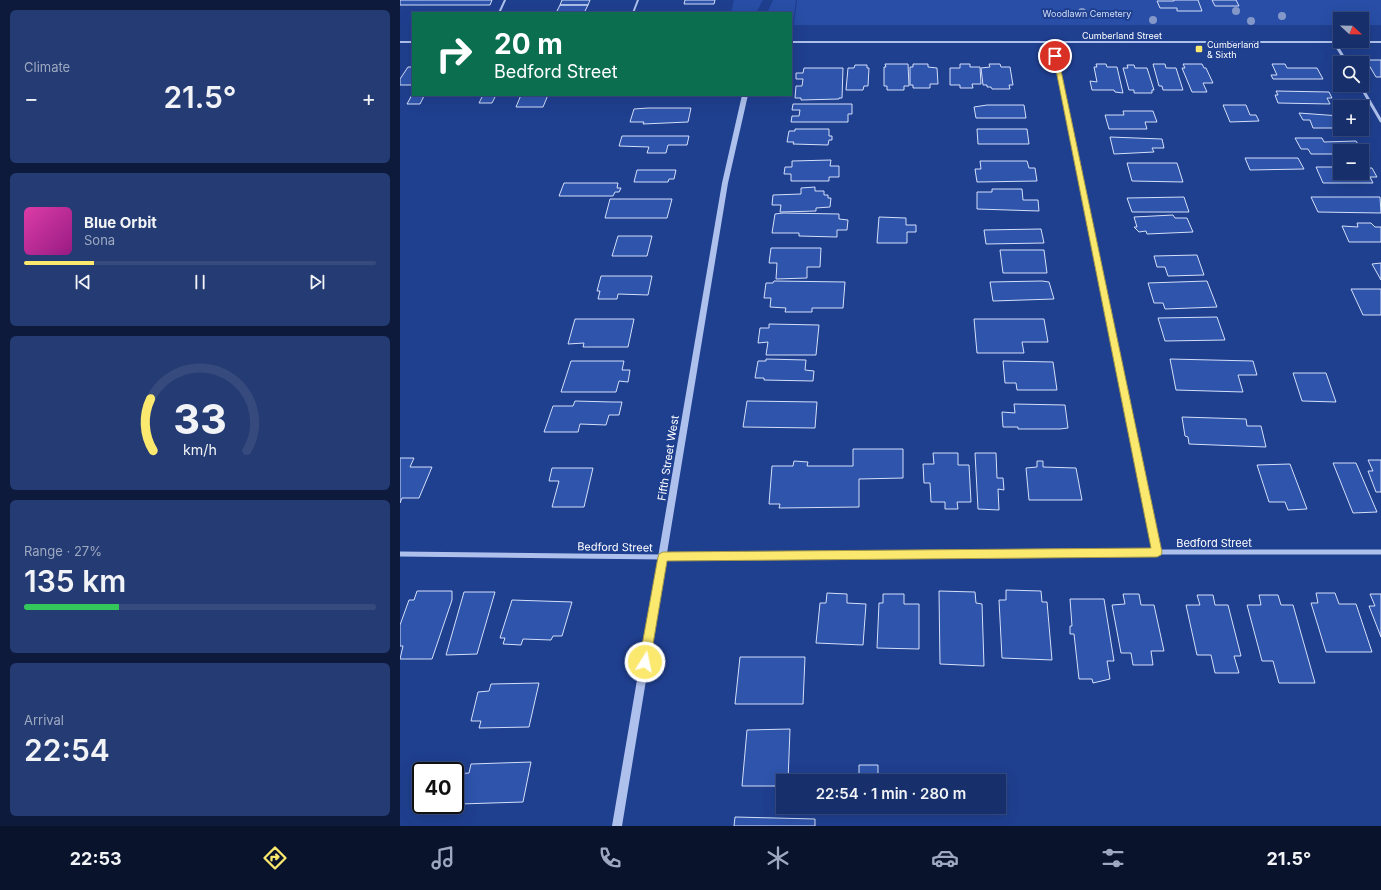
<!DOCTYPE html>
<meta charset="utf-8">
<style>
:root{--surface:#172f6b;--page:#243b73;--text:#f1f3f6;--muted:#9ea9c1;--line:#364a7e;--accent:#fbe86e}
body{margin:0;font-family:Inter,sans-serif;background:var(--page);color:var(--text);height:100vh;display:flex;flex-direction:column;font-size:15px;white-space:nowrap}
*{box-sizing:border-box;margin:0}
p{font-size:13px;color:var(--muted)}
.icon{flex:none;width:22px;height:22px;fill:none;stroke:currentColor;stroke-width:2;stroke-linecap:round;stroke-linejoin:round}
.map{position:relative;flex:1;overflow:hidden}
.side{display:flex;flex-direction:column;gap:10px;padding:10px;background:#0d1a3b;width:400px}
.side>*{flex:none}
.top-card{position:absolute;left:12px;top:12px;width:380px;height:84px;border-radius:0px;box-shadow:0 4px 16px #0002,0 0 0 1px var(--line);background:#0b6e4f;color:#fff;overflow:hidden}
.needle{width:26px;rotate:112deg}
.fabs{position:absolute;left:933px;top:12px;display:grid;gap:8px}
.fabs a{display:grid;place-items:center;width:36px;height:36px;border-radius:0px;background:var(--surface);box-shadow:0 4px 16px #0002,0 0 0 1px var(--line);font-size:20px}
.speed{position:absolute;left:12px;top:762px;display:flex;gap:8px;font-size:20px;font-weight:700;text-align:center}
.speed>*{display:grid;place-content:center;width:52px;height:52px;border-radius:50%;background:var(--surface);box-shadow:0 4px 16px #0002,0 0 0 1px var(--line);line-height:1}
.speed .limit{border:2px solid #111;border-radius:6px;background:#fff;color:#111}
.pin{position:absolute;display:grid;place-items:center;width:34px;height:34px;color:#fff;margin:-17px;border:2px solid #fff;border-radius:50%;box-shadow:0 1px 4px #0007}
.me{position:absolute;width:44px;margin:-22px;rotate:10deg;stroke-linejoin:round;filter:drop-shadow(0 0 3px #0008)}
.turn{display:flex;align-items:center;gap:14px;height:84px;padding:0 16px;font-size:18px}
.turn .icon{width:52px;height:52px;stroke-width:2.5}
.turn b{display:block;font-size:28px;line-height:34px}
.big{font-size:30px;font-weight:600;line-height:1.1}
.side .tile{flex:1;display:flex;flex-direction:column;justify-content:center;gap:6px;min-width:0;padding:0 14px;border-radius:6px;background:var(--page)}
.side .dial{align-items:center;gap:0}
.dial svg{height:104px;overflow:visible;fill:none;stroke:var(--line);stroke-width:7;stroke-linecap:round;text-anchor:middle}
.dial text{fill:var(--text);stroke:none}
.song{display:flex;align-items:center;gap:12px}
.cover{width:48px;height:48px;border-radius:6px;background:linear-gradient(135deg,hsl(320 70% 55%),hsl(310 70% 35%))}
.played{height:4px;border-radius:2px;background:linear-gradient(90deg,var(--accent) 20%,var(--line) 20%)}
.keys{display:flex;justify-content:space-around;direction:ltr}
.heat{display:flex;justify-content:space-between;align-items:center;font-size:22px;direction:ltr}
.charge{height:6px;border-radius:3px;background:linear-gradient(90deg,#34c759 27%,var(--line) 0)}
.trip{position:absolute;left:376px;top:774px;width:230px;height:40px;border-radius:0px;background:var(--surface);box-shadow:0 4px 16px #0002,0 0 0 1px var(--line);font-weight:600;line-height:40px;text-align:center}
.tab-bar{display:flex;height:64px;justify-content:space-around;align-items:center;background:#09132b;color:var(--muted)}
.tab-bar .icon{width:28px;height:28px}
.tab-bar .selected{color:var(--accent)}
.tab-bar b{font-size:18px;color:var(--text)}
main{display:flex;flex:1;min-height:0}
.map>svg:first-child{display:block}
.green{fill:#284ea7}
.building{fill:#2e54ac;stroke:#d4dff9}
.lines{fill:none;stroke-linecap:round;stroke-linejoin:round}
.service{stroke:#aec1ed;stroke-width:2}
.minor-far2{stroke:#aec1ed;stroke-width:3}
.minor-far1{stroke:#aec1ed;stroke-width:3.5}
.minor{stroke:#aec1ed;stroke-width:5}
.tertiary{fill:#aec1ed;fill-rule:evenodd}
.tree{fill:#8397c9}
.route{fill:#fbe86e;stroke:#a39748}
.poi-dot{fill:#fbe86e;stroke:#1f3f8f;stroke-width:1.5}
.labels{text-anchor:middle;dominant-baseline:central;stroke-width:4;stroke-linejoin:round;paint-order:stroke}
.far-park-label{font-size:9px;fill:#d4dff9;stroke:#1f3f8f}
.far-street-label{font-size:9px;fill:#fff;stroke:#1f3f8f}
.far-poi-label{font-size:9px;fill:#fff;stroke:#1f3f8f;text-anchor:start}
.street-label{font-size:11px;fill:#fff;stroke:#1f3f8f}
</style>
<main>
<section class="side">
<div class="tile"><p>Climate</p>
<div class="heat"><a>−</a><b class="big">21.5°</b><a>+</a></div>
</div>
<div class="tile">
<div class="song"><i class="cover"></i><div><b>Blue Orbit</b><p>Sona</p></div></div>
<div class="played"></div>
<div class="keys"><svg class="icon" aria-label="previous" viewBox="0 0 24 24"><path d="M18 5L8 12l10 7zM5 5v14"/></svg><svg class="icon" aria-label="pause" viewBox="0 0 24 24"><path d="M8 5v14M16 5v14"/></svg><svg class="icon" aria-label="next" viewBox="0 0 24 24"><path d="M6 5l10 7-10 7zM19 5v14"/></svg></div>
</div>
<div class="tile dial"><svg viewBox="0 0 100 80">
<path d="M14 69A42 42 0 1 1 86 69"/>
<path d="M14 69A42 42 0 0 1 12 29" stroke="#fbe86e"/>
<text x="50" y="56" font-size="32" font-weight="700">33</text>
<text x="50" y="72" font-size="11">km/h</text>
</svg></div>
<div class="tile"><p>Range · 27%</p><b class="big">135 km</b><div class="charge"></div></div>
<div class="tile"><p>Arrival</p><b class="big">22:54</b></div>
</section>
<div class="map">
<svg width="981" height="826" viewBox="0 0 981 826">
<rect width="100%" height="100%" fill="#1f3f8f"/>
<path class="green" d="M334,0H363L356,13H331Z
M373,0H396L393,22H391V13H367Z
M397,0H981V25H962V19H940V25H394Z"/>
<path class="building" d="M0,0H92L90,5H0Z
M162,0H190L188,5H160Z
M285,0H315L314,4H284Z
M774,0H798L802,11H777V8H760L757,1H774Z
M812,0H836L839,6H815Z
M160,5H188L184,13H156Z
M966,60H981V77H976Z
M485,64H508L509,86H504V90H487V86H484V67H486Z
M513,64H528V67L537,68L538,84H530V88H513V85H510V67H513Z
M560,64H570V67H580L581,84H572L573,88H560V85H550V68H560Z
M589,64H600L601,67H610L613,85H609L610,89H592L591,87H587V85H583L581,68L590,67Z
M696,64H706L707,67H717L723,93L715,92L714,90H692L690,81L697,82L694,67H697Z
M753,64H765L766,68H776L783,90H763L762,86H759Z
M783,64H802L804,68H806L813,83H803L807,92H792L782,68H785Z
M872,64H885L887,68H917L923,79H873L871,75H877Z
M455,65H467V68H469L468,86H464L463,90H446L448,68H454Z
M727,65H734L735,68H747L754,90H752V93H734V90H729L723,68H728Z
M8,67H13V85H0V79Z
M404,68H443L442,98H439V99L401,100V98H395L396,86H402L403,79H396V73H403Z
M876,91L929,92L932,98H927L930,104L878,103L875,95H878Z
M13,93V95H46L24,96L20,104H7Z
M83,95H96L92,103H79Z
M121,95H148L143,107H116Z
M393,104H452V114H448V122H391L392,116H399L400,110H392Z
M587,105H624L626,118H576L574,107Z
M823,105H846L850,115H856L859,121L830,122Z
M248,108H291L288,122L243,124L244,122H230L234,109Z
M723,111H753L757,122H745L747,129H709L705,115H724Z
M899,113L940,116V128H913L910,120H903Z
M395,129H429V136H432V140H429L428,145L393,144L394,142H387L389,131H395Z
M577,129H627L629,144H578Z
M222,136H289L287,145H268L266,153H247L249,147L219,146Z
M710,137L762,139L764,148H752L754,152L714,154Z
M895,138H922L924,142L956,141L961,149L940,151V154H911L908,149H901Z
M845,158H898L904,169L850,170Z
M431,160L430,166H439V177H429V181H391V174H384L385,167H392V161Z
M580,161H627L629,168H635L637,181L577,182L575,169H581Z
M727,163H777L783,182L732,181Z
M916,167H940V173H962V168H972L977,177H970L973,183H923Z
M237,170H276L274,179H269L268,182H234Z
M164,183H218L217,188H221L219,192H215L213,196H159Z
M415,187V191H424V195H428V198H431L430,207L416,208V211L380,212L381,205H372L373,195L401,194V188Z
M592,189H622L623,200H638L639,211L577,209V192H592Z
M784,197L789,212H732L727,198Z
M911,197H980L981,213L918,212Z
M210,199H272L267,218H205Z
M383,213L439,214V219L448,220L447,230H437V237L399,236V233H372L375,214Z
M773,215L775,218H787L793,232L747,234L746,231L739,232L734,227H737L734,217Z
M479,217L506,218V225H516V232H507V243H477Z
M957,223H971L975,227H981V242H949L942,226L958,227Z
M641,229L644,243L586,244L584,230Z
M218,236H252L247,256H212Z
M371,248H421L420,267H407V278L376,279L377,263H369Z
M600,250H644L647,273H603Z
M797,255L804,275L768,276L765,267H757L754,256Z
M981,263V280L972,264Z
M201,276H252L248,295L218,294L217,299H198L200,291H197Z
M374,281L445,282L443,308H412V312H385L386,308L370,307L371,298H364L366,283H373Z
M642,281L649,282L654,299L593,301L590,282Z
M807,281L817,307L765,309L763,303H754L748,283Z
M951,289H981V315H963Z
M817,317L825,340L765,341L758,318Z
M175,319H234L228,347H183L184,343L168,344Z
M574,319H644L648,342H622L624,353H577Z
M369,324L419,325L416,355H366L368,342L358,343L360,328H369Z
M366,359L406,360L405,370L414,371L413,381L364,380V378H355L358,361H366Z
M770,359L853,361L857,375H838L843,392L776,390Z
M171,361H224L222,370H230L228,382L219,381L216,392H161Z
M603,361L653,362L657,390H617L616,383H605Z
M893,373H926L936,402L902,401Z
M175,401L212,402H222L219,415H209L206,425L180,424L178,432H144L153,406H173Z
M347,401L417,402L415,428L343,427Z
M614,404L665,405L668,428L660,429H618V427H603L602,412L615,413Z
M782,417L846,419L847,426H861L866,447L789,444L788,437L785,436Z
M453,449H503V478L459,479V507L379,508L380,504H369L372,466H393L394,461L408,462L407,466H453Z
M533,453H558V465H569L571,502H557L558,509H545V502H531L530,483H524L523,464H534Z
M575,453H596L597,478H603L604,490L598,489L599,510L578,509Z
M0,458H14L10,467H32L19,498H2L0,503Z
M968,460H981V492H976L968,471H973Z
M637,461H643V467L676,468L682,500H629L626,468L637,467Z
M933,463H956L977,512L953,513Z
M890,464L907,509L888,510L885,502H869L857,465Z
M152,468H193L184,507H152L159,481H149Z
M606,590L641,591L642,602H647L652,660L602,658L599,600H606Z
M17,591H52V600L32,659H0L3,646H0V625L9,600H14Z
M539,591L575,592L576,603L582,604L584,666L540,664Z
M64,592H95L77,654L46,655Z
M427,593L447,594V603L466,604L463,645L416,643L420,603H426Z
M916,593H935L939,604H956L972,652H926L911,603H918Z
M483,594H504V604H519V649L477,648L479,603H483Z
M723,594H739L741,605H754L764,651H751L753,665H733L731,653H721L712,605L725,604Z
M970,594H981V637L969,606H975Z
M797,595H813L815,605H828L841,656H834L839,673H815L811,655H797L786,605H800Z
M859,595H878L881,605H893L915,683H879L873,661H862L847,605H861Z
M670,599H704L714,661H707L710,679L693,683L692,679H679L674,634H670V626H672Z
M112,600L172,602L162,636H153L151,640L123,639L121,645L103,644L105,638H100Z
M340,657H405L403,704H335Z
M139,683L129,727L79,728L81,721H71L78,692L89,691L91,684Z
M390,729L388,781H383V786H342L347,730Z
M131,762L123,802L60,804L61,799H55V774L69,773L71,764Z
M459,765H478V781H415L459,780Z
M414,807H478V808L414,809Z
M335,817L415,819V826H334Z"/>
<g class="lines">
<path class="service" d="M99,13L105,0
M233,13L238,0"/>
<path class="minor-far2" d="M934,42L947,63
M652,43L686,209
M960,85L981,121"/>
<path class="minor-far1" d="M686,208L742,478"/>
<path class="minor" d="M742,477L757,552
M0,554L263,557L757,552H981"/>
<path class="tertiary" d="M0,41H13V43H0Z
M391,41H981V43H391Z
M342,95H348L328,183L222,826H212L322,183Z"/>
</g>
<g class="tree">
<circle cx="836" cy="11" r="4"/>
<circle cx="682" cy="12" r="4"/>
<circle cx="882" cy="16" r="4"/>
<circle cx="753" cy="20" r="4"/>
<circle cx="851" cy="21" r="4"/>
</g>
<path class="route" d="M653,55L658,56L762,552L761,555L757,557L267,561L250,662L249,665L245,667L241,665L239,662L258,557L259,554L263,552L751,548Z"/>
<rect class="poi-dot" x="795" y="45" width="8" height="8" rx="2"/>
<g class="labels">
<g class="far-park-label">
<text x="687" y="13">Woodlawn Cemetery</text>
</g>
<g class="far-street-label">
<text x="722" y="35">Cumberland Street</text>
</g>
<g class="far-poi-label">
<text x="807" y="44">Cumberland<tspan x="807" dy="10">&amp; Sixth</tspan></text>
</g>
<g class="street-label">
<text transform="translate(268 458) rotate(-81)">Fifth Street West</text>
<text x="814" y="543">Bedford Street</text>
<text transform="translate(215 547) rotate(1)">Bedford Street</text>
</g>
</g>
</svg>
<div class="fabs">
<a><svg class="needle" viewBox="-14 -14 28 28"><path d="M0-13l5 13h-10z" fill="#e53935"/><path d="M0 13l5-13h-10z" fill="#9ea9c1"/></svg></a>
<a><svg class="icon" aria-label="search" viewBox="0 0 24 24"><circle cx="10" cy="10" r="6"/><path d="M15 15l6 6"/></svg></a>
<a>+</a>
<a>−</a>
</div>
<div class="speed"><div class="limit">40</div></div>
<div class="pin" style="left:655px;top:56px;background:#d93025"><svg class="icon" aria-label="arrive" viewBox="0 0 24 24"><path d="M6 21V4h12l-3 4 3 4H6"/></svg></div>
<svg class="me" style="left:245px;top:662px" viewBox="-20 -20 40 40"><circle r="17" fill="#fbe86e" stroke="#fff" stroke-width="3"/><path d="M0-11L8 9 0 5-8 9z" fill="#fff"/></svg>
<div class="trip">22:54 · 1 min · 280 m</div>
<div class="top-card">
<div class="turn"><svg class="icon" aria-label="right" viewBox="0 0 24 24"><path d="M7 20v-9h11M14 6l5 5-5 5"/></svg><div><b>20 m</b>Bedford Street</div></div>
</div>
</div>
</main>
<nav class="tab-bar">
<b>22:53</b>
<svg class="icon selected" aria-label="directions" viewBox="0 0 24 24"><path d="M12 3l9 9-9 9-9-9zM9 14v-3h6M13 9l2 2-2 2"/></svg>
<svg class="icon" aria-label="music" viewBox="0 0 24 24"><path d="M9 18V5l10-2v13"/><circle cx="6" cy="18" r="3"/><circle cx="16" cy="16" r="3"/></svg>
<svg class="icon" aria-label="phone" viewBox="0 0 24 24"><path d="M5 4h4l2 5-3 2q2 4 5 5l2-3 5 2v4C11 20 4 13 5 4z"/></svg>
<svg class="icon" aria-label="climate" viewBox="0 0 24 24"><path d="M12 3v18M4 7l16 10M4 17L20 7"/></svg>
<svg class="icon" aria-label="car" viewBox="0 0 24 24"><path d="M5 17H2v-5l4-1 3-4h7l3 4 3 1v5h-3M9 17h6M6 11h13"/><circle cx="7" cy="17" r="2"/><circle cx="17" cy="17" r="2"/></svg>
<svg class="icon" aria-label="filters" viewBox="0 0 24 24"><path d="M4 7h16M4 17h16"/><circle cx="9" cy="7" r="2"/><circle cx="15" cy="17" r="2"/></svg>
<b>21.5°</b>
</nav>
